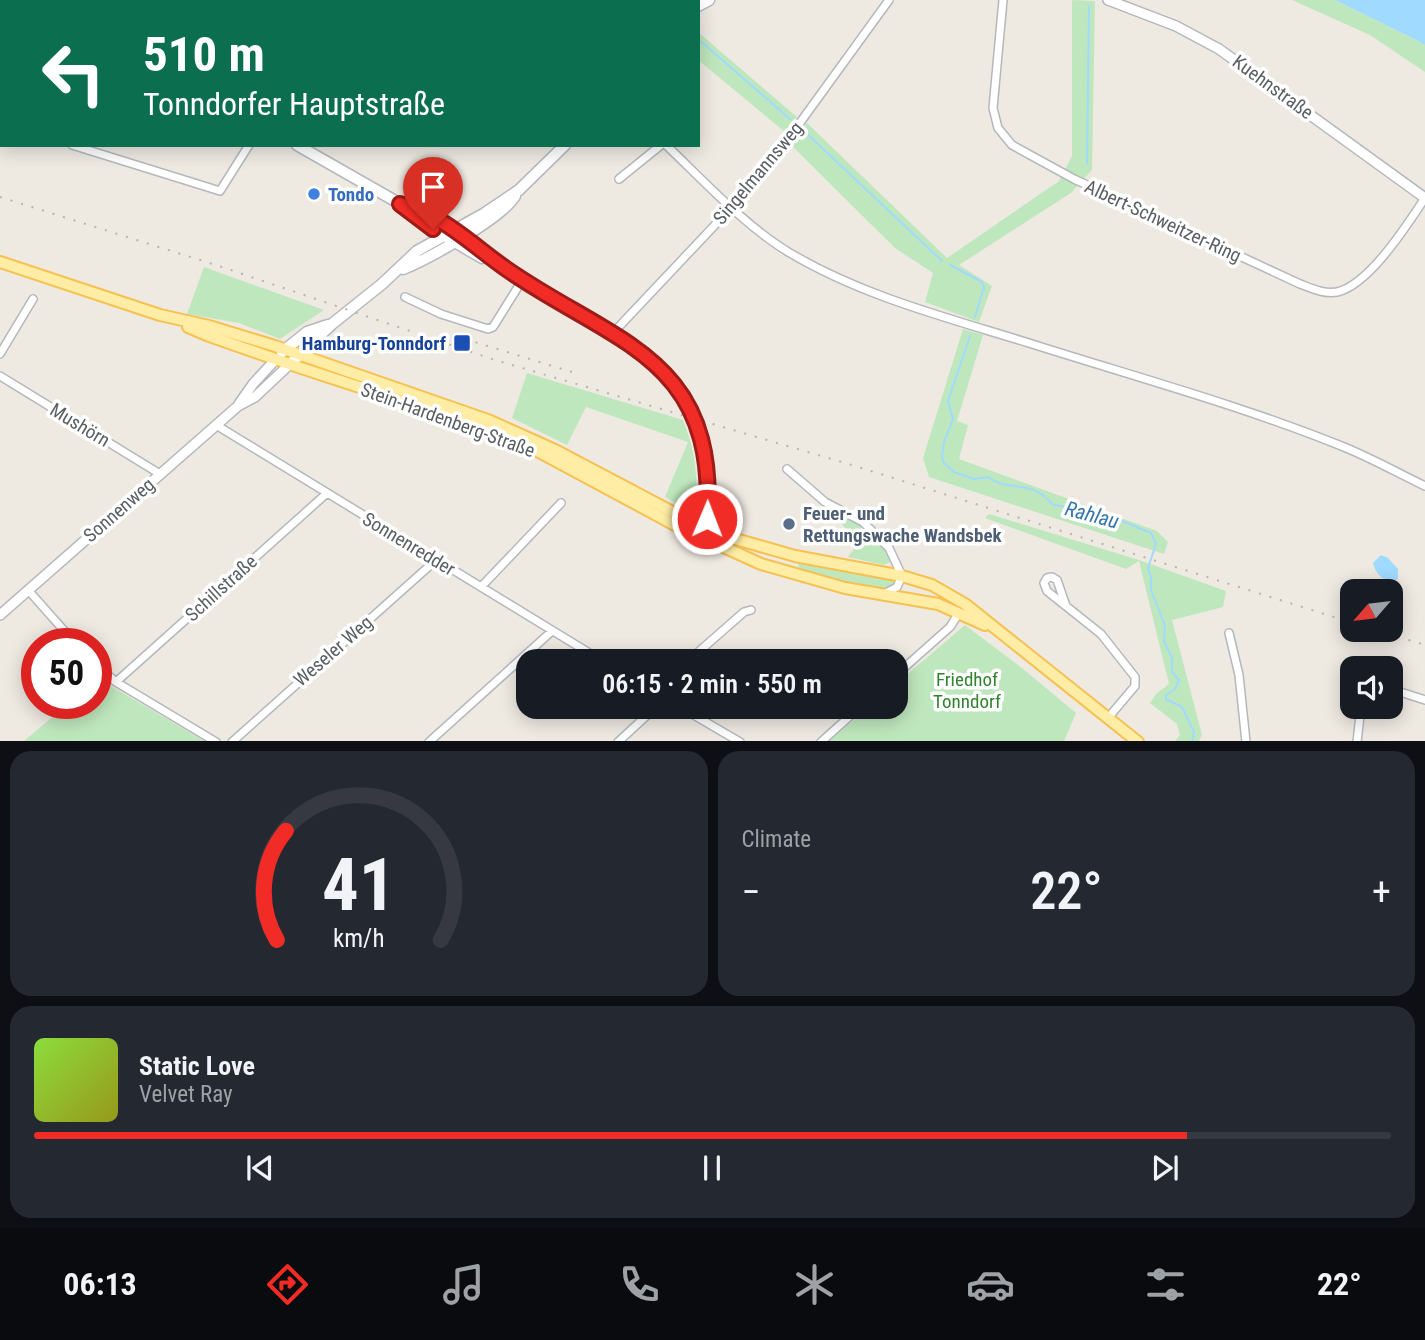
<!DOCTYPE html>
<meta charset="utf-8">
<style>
:root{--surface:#171b24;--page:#242831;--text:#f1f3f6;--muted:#9ea1a6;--line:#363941;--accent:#f12b25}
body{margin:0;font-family:"Roboto Condensed",sans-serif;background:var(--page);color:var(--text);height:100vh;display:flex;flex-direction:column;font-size:26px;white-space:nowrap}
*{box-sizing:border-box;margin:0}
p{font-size:23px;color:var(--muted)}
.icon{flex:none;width:38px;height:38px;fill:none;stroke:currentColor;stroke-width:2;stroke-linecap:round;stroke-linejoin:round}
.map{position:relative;height:741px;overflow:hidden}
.details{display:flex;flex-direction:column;gap:10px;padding:10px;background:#0d0f14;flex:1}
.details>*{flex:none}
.top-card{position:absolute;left:0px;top:0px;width:700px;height:147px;box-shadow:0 4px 18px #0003;background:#0b6e4f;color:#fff;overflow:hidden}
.needle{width:46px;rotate:242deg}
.tools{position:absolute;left:1340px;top:579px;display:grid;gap:14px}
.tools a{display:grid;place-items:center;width:63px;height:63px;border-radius:14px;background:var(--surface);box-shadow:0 4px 18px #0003;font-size:35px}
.speed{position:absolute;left:21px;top:628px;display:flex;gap:14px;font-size:35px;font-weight:700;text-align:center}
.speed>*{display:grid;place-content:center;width:91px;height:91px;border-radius:50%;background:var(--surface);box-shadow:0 4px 18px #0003;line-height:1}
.speed .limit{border:10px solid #d22;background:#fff;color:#111}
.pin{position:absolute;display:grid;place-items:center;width:60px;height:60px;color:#fff;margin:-72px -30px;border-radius:50% 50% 50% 0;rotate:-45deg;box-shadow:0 0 7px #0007}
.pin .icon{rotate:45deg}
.me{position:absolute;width:77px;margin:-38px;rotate:1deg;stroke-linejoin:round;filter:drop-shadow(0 0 5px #0008)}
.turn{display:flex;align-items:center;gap:24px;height:147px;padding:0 28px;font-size:32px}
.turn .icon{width:91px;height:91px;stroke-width:2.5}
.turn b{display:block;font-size:49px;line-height:60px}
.big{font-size:52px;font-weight:600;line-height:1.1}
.details .widget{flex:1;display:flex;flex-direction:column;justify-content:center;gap:10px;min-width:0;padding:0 24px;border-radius:21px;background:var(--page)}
.details .dial{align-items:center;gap:0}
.dial svg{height:182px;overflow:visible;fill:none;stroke:var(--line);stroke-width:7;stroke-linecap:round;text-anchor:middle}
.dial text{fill:var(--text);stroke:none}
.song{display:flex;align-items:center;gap:21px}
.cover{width:84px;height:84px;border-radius:10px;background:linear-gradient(135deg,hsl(90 70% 55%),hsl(60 70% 35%))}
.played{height:7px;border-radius:4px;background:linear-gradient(90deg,var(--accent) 85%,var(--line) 85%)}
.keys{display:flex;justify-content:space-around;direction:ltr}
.heat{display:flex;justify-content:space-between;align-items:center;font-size:38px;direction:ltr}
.details .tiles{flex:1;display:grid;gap:10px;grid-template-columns:1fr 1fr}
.widget:last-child{grid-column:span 2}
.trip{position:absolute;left:516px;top:649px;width:392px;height:70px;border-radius:21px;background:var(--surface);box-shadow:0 4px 18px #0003;font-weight:600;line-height:70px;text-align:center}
.tab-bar{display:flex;height:112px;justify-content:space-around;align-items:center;background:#090b0e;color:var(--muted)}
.tab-bar .icon{width:49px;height:49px}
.tab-bar .current{color:var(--accent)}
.tab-bar b{font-size:32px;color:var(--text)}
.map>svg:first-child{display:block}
.green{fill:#bfe7bd}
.water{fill:#a0daff}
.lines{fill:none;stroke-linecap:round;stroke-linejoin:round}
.stream{stroke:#a0daff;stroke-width:2}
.minor-casing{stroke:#b4b8bd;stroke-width:10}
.tertiary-casing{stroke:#b4b8bd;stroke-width:12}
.secondary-casing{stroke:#b5b9bf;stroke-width:13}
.primary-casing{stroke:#f7c151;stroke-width:14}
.minor{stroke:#fff;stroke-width:7}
.tertiary{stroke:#fff;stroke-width:9}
.secondary{stroke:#fff;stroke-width:10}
.primary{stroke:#ffeca5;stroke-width:10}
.rail{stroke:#b3b4b4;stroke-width:2;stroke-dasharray:2 9;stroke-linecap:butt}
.route-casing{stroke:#9d1c18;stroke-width:18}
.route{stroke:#f12b25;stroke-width:12}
.shop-dot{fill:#3f7fe0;stroke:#fff;stroke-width:2.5}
.transit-dot{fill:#1a4fb4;stroke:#fff;stroke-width:2.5}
.service-dot{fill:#5c6f8a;stroke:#fff;stroke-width:2.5}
.labels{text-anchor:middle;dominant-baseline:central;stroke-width:7;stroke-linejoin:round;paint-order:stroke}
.street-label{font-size:19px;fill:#5a5f63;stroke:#fff}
.shop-label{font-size:19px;font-weight:bold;fill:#366cbe;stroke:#fff;text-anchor:start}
.transit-label{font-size:19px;font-weight:bold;fill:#164399;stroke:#fff;text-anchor:end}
.service-label{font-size:19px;font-weight:bold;fill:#4e5e75;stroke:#fff;text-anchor:start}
.park-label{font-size:19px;fill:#308430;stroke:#fff}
.water-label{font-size:21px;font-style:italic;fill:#3776ad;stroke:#fff}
</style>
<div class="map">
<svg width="1425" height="742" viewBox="0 0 1425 742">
<rect width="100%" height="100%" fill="#eeeae2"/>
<path class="green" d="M1072,0L1095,1L1092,170L1071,193L959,265L992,286L979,322L925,302L933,273L895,248L790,144L807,123L947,258L1059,181L1072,156Z
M1292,0H1335L1418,41L1425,45V72L1370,35Z
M698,32L797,117L785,132L698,60Z
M204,267L324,310L280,339L239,323L187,314Z
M963,329L983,335L957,421L968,425L959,459L1157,531L1168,542L1164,554L929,477L923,458Z
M527,373L683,420C695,449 699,481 695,512L665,497L688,442L586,407L567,445L512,418Z
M826,508C849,518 886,534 890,562L884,565L848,557L856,546L854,537Z
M989,514L1139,560L1226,591L1223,607L1172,620L1202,735L1199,741H1175L1180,735L1177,724L1150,703L1156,694L1169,684L1139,561L1126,569L985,518Z
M798,561L896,577L897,582L889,589C865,586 827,585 806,575C800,572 798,567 798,561Z
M965,625L1022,668L1076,713L1064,741H829L869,707H896V684Z
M99,677L111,686L204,741H24L68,704H96V679Z"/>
<path class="water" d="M1335,0H1425V45L1418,41Z
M1381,555L1388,558L1398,569V579L1392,583C1383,580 1375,573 1373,563Z"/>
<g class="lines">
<path class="stream" d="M650,0L653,2
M698,39L790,119
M802,129L942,261
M1087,163L1089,6
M950,265L982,282L984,287L975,317
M970,336L948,401L953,419L944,442L942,458L944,463L954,472L974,479L988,477C1009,493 1031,478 1053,505L1085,509L1105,519L1122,521L1151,533L1156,544L1148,568L1151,577V590L1165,626L1164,641L1172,658V672L1179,680L1175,689L1166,695V699L1182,707L1194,732L1192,742"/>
<defs>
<path id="minor" d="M319,0L326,2
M1003,0L993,108L998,128L1012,145L1074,179L1300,284C1313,289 1324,294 1337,292C1369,285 1407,225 1425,198
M71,2L72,0
M398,2V0
M72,145L220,191L249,145
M666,145C703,180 746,227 790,253C864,297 949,318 1032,344C1136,377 1243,406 1344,447C1371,458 1398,473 1425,486
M619,179L661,145
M405,297L441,314L488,329L493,327L523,279
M612,334L731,208L794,131L889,0
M0,354L33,299
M0,376L160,474
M216,425L604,662
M787,469L825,502L863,522L889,548L902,576L897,587L884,594
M481,587L561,503
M28,590L76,644
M1066,606L1057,580L1052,577L1047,578L1044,583L1047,591L1101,634L1135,677V686L1108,718
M1229,633L1239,675L1246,742
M687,662L744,612L751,610
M96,665L116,682L216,742
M896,675L950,627L959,613
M116,682L326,494
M1391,689L1425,700
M680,707L740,742
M232,742L435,561
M429,742L552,631
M618,742L656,707
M821,742L860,707
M1357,742L1361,707"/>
<path id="tertiary" d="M1108,0L1176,26L1219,49L1425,198
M239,404L253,384L276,359
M0,615L238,406L255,397L290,364"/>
<path id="secondary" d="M698,6L709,0
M0,13H2
M297,145L397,202L426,225L482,258
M400,204C441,214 471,244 505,268C589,327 706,357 708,481C708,499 709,518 705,535
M403,269C428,259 502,218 515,196
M282,352L307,332L328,325
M290,364L332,324L382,284L417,251L485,213L519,190L565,145"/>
<path id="primary" d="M0,262L160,315L209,326L275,346L488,420L555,450L684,518L718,534L795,556L902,576L932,585L965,604L1138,742
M188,327L209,336L301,368L451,417L530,447L675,525L761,564L845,588L938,604L985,625"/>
</defs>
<use href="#minor" class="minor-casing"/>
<use href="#tertiary" class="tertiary-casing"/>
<use href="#secondary" class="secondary-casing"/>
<use href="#primary" class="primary-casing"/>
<use href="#minor" class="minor"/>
<use href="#tertiary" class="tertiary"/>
<use href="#secondary" class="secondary"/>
<use href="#primary" class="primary"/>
<path class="rail" d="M0,197L219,266L495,360L852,465L1353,623
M465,339L572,372
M1377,630L1425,645"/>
</g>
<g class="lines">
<defs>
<path id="route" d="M433,229L400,204C442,214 471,244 505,268C614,344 718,356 707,519"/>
</defs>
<use href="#route" class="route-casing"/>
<use href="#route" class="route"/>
</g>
<circle class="shop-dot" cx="314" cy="194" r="7"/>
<rect class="transit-dot" x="453" y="334" width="18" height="18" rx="3.5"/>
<circle class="service-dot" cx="789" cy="524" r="7"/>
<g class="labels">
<g class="street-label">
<text transform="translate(1273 87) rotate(36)">Kuehnstraße</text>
<text transform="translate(758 173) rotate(-50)">Singelmannsweg</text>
<text transform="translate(1163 221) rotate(25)">Albert-Schweitzer-Ring</text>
<text transform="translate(448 420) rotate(20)">Stein-Hardenberg-Straße</text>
<text transform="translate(80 425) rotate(31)">Mushörn</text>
<text transform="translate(119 510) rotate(-41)">Sonnenweg</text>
<text transform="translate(409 544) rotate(31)">Sonnenredder</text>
<text transform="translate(221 588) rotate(-42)">Schillstraße</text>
<text transform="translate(333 651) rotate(-41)">Weseler Weg</text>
</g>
<g class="shop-label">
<text x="328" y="194">Tondo</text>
</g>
<g class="transit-label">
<text x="446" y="343">Hamburg-Tonndorf</text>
</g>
<g class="service-label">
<text x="803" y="513">Feuer- und<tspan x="803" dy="22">Rettungswache Wandsbek</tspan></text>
</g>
<g class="park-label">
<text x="967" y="679">Friedhof<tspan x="967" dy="22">Tonndorf</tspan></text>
</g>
<g class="water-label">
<text transform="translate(1092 515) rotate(15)">Rahlau</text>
</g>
</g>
</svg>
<div class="tools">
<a><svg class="needle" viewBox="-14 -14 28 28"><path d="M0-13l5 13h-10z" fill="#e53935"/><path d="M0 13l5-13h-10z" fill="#9ea1a6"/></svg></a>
<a><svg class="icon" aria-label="sound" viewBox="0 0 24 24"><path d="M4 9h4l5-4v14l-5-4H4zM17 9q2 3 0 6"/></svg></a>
</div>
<div class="speed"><div class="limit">50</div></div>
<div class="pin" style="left:433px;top:229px;background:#d93025"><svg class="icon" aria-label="arrive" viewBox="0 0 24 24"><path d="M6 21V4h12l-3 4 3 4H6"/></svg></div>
<svg class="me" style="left:707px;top:519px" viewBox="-20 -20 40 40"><circle r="17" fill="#f12b25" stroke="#fff" stroke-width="3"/><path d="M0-11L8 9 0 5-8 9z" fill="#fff"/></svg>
<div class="trip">06:15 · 2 min · 550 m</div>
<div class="top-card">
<div class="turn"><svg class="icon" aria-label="left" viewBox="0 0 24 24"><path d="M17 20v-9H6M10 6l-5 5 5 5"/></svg><div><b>510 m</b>Tonndorfer Hauptstraße</div></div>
</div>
</div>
<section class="details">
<div class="tiles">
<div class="widget dial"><svg viewBox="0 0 100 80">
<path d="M14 69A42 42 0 1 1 86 69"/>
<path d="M14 69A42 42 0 0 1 18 21" stroke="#f12b25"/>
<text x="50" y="56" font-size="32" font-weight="700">41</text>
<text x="50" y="72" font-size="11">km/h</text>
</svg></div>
<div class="widget"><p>Climate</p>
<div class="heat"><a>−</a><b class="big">22°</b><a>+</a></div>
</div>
<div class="widget">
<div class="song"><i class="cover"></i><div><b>Static Love</b><p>Velvet Ray</p></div></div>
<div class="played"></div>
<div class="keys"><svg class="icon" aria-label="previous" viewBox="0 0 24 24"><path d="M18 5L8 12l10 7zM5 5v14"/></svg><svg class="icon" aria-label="pause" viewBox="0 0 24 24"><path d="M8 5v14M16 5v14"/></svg><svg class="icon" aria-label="next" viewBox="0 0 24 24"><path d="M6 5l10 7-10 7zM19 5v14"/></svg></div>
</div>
</div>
</section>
<nav class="tab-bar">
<b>06:13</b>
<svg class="icon current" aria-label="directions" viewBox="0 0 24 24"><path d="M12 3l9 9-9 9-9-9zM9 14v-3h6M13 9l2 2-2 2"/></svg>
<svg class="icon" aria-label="music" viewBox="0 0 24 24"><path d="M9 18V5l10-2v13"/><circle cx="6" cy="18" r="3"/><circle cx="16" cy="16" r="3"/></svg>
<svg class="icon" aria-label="phone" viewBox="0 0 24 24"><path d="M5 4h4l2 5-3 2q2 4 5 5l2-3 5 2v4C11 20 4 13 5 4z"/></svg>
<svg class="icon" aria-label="climate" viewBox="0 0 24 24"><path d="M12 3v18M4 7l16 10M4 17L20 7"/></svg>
<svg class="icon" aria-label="car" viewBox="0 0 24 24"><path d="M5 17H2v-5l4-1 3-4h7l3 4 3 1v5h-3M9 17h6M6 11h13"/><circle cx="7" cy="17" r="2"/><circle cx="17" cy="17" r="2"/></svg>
<svg class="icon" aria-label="filters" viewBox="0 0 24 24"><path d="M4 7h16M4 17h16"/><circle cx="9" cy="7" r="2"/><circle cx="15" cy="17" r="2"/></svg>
<b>22°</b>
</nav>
